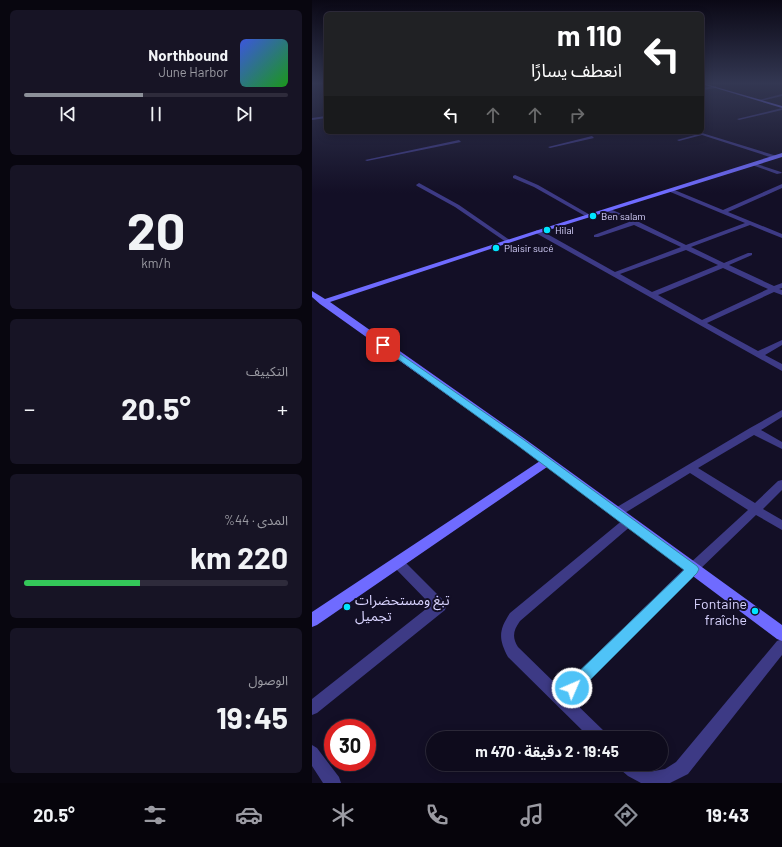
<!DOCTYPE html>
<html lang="ar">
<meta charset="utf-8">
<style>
:root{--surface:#0e0b1c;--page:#171425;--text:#f1f3f6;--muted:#9b9ba3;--line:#2e2b3b;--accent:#8c9099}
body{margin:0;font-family:Barlow,"Noto Sans Arabic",sans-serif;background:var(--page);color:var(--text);direction:rtl;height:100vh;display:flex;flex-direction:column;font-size:15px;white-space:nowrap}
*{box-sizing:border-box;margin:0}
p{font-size:13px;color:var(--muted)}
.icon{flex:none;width:22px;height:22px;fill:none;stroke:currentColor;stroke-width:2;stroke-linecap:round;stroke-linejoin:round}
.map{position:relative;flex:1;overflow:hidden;direction:ltr}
.sheet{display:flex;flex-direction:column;gap:10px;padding:10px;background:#08060f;width:312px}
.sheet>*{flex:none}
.hud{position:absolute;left:12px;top:12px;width:380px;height:122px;border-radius:6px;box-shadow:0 2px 10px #0003,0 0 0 1px var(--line);direction:rtl;background:#202124;color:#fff;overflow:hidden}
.speed{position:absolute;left:12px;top:719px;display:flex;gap:8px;font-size:20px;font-weight:700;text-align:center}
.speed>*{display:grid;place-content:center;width:52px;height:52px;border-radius:50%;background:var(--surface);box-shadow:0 2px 10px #0003,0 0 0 1px var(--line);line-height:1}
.speed .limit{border:6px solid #d22;background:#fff;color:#111}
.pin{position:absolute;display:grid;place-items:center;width:34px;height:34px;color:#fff;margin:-17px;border-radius:8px;box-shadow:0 2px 6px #0006}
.me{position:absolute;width:44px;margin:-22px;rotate:45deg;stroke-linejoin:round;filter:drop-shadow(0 0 3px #0008)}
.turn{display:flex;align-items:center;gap:14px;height:84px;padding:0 16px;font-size:18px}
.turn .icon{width:52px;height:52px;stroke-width:2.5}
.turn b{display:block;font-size:28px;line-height:34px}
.lanes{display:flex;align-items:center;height:38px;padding:0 16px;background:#0003;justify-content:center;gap:20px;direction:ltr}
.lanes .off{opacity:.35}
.big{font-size:30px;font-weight:700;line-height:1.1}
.sheet .widget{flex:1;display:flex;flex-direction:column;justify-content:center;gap:6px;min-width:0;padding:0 14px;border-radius:6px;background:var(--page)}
.sheet .dial{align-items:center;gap:0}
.dial b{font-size:52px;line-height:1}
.song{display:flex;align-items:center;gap:12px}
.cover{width:48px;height:48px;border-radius:6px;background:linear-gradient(135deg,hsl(230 70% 55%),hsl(120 70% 35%))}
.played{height:4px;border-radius:2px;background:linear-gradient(90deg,var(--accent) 45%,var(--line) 45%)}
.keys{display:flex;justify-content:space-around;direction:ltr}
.heat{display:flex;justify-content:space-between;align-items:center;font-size:22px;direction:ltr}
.charge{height:6px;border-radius:3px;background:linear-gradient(90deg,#34c759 44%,var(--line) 0)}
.trip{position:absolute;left:114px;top:731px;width:242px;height:40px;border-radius:20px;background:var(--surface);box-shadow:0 2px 10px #0003,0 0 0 1px var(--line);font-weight:700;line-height:40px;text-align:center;direction:rtl}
.dock{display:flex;height:64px;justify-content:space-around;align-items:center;background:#06040b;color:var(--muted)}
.dock .icon{width:28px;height:28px}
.dock .selected{color:var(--accent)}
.dock b{font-size:18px;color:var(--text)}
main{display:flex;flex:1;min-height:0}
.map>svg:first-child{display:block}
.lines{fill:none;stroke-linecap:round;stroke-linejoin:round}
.minor{fill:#3d3a85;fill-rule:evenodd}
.secondary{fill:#6f6bff;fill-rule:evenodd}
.route{fill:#4fc3f7;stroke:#337fa1}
.poi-dot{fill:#00e5ff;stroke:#130f26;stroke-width:1.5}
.labels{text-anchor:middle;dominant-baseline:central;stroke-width:4;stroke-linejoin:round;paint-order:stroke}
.far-poi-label{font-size:10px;fill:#d9d4ff;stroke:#130f26;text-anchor:start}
.near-poi-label{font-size:14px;fill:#d9d4ff;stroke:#130f26;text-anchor:start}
</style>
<main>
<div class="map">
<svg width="470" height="783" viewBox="0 0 470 783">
<rect width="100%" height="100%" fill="#130f26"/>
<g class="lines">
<path class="minor" d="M404,86V88L390,90V88Z
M470,94V96L449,101L447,100Z
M470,108V110L427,120L425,119Z
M14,116V118L0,120V118Z
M390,133L465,156V157L461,158L390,135L367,141L365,140Z
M280,136L282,138L238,148L236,147Z
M147,140L149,142L55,161L53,160Z
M442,163L469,172L470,173L465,174L440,165V164Z
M203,175L226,185L280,216L275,217L222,187L201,178V176Z
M107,183L147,205L199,241L194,242L143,207L105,186L104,185Z
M470,184V188L416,212L470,234V238L438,225L379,247L412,263L436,253H440V255L417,265L462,286L470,283V288L467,289L470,290V295L462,292L395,323L446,351L470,340V345L453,355L470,364V371L222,232L225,230L237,235L303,272L369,247L322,225L286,237H282V235L317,222L294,211V209H298L326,221L327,222L374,245L433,223L356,191V189H360L411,210ZM374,250L406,265L340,292L308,274ZM411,268L456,289L390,320L346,295Z
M470,410V417L449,430L470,442V449L442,435L386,468L443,503L466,481L470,480V490L451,509L470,520V530L444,515L384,573L259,699L294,733L297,738H278L196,657C186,638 187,630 198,613L312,519L316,518L320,519L322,522L320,525L208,621C201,631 200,637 206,647L249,689L376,565L436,510L378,473L308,516L304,517L300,516L298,513L300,510L438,428Z
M86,558L90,559L133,602L134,606L133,610L5,713L0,715V699L119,605L82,567L80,563L82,559Z
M470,639V655L376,774L358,783H329L316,776L309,770L307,764H327L334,769L342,771L353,769L364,762L465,641Z
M0,745L5,748L27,777L29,783H11L0,766Z"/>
<path class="secondary" d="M390,83L470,106V108L390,84Z
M470,153V157L227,233L18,302L213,439L470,625V641L465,639L235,467L5,625L0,627V612L228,461L8,304L0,297V291L13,299L223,231Z"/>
</g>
<linearGradient id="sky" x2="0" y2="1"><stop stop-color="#0a0815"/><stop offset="0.43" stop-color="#333752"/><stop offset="1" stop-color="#333752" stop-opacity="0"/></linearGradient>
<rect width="470" height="193" fill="url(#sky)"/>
<path class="route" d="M71,342L212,440L385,566L387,569L385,573L265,693L260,695L255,693L253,688L255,683L372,570L205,445L68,346L67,345L68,343Z"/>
<g class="poi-dot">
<circle cx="281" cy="216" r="4"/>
<circle cx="235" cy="230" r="4"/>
<circle cx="184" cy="248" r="4"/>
<circle cx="35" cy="607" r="4"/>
<circle cx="443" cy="611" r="4"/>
</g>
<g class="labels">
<g class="far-poi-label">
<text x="289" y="216">Ben salam</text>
<text x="243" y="230">Hilal</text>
<text x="192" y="248">Plaisir sucé</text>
</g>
<g class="near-poi-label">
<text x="43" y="599">تبغ ومستحضرات<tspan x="43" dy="16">تجميل</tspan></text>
<text x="435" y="603" text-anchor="end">Fontaine<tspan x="435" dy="16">fraîche</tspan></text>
</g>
</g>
</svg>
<div class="speed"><div class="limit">30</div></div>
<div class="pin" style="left:71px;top:345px;background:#d93025"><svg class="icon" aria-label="arrive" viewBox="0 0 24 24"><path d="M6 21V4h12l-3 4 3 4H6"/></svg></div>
<svg class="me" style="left:260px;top:688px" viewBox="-20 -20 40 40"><circle r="17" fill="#4fc3f7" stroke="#fff" stroke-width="3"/><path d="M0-11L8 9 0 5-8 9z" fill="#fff"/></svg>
<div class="trip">19:45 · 2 دقيقة · 470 m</div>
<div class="hud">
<div class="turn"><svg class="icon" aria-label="left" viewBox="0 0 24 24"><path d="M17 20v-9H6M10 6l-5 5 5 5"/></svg><div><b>110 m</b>انعطف يسارًا</div></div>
<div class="lanes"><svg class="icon" aria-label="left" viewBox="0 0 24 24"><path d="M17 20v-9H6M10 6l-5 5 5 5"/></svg><svg class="icon off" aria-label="ahead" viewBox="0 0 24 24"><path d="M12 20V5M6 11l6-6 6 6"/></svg><svg class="icon off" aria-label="ahead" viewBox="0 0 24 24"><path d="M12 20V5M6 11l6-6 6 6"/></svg><svg class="icon off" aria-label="right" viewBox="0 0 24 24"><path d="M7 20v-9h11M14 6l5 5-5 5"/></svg></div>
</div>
</div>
<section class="sheet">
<div class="widget">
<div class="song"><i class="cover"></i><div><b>Northbound</b><p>June Harbor</p></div></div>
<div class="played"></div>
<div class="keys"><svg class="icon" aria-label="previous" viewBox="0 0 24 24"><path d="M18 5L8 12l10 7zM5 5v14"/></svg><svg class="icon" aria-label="pause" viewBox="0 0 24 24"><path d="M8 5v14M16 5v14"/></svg><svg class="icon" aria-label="next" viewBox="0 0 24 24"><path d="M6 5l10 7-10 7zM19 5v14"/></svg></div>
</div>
<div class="widget dial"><b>20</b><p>km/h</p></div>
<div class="widget"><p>التكييف</p>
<div class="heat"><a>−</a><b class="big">20.5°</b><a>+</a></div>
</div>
<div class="widget"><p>المدى · 44%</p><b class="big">220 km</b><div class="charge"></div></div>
<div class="widget"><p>الوصول</p><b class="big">19:45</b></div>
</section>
</main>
<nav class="dock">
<b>19:43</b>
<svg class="icon selected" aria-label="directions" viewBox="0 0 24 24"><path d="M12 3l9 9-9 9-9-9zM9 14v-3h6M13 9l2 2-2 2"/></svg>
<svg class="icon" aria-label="music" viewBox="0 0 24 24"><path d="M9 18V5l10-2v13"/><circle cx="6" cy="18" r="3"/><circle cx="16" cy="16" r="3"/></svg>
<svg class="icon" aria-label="phone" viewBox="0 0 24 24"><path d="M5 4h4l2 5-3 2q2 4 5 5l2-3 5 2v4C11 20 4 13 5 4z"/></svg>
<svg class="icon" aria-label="climate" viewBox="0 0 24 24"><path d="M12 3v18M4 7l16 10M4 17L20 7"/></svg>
<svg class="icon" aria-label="car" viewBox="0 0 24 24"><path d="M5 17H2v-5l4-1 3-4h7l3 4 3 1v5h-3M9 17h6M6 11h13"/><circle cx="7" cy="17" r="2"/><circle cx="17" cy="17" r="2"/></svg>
<svg class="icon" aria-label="filters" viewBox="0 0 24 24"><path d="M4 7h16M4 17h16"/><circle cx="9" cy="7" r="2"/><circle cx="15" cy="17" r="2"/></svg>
<b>20.5°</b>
</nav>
